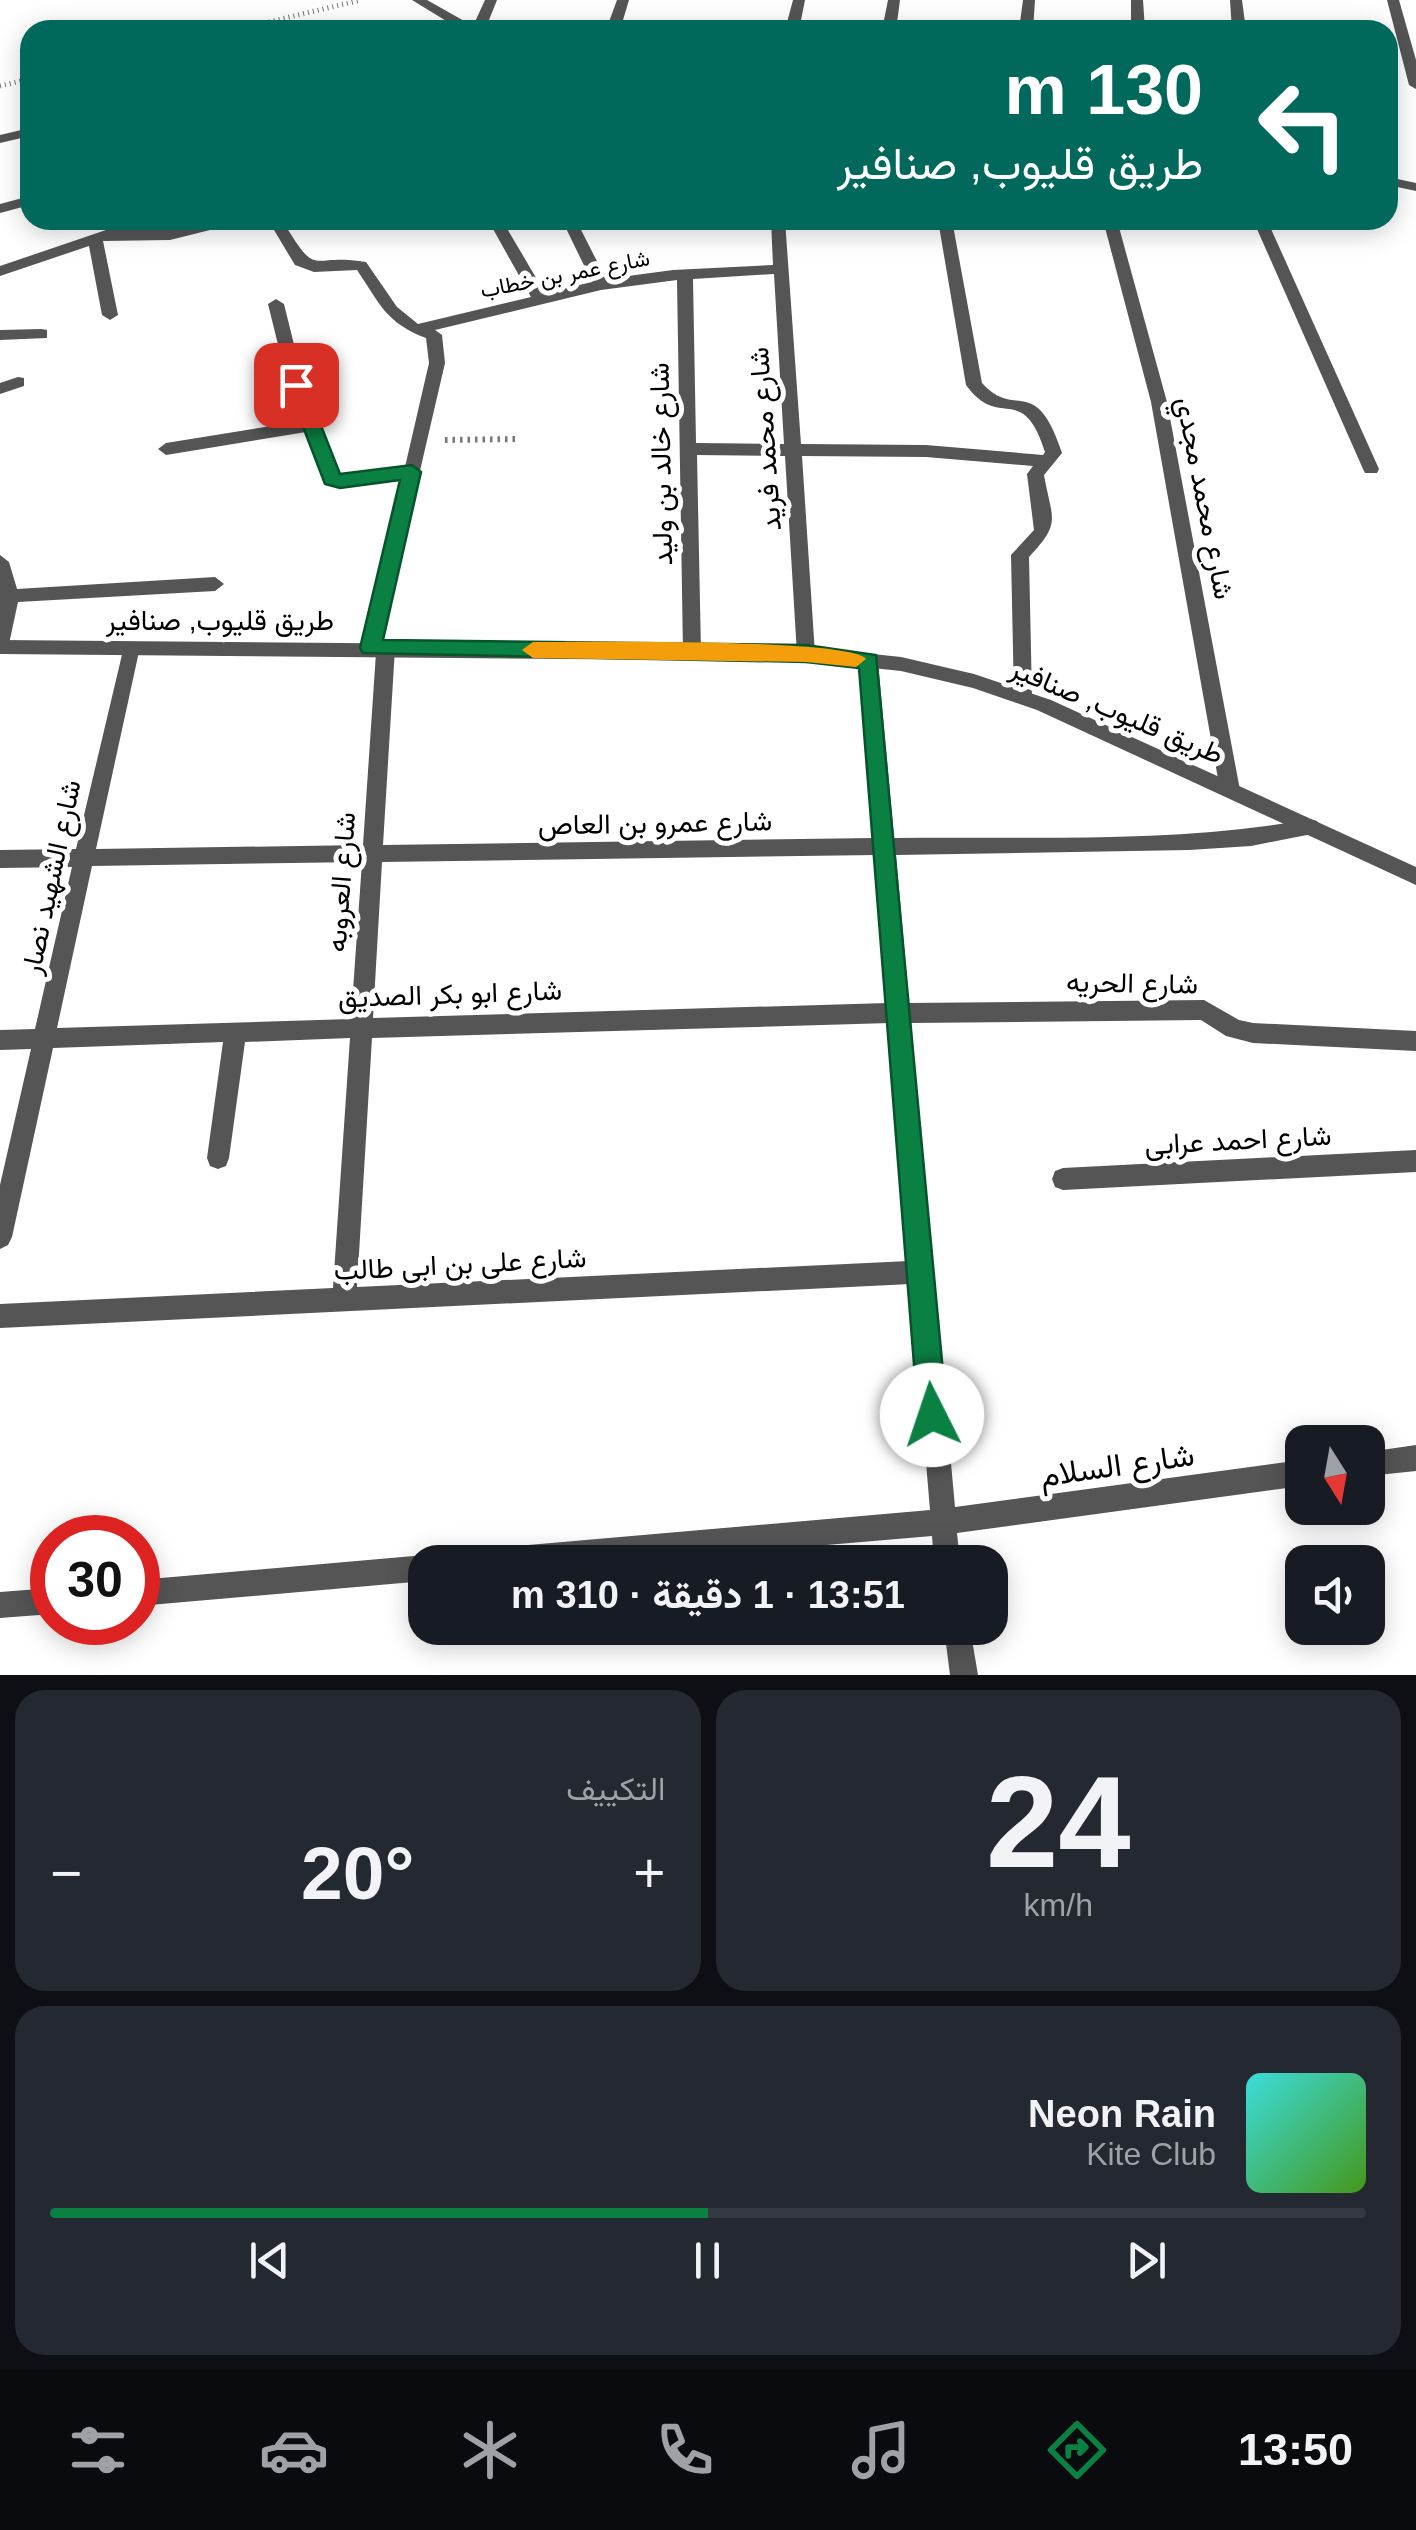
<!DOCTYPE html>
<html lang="ar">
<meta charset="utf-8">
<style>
:root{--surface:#171b24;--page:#242831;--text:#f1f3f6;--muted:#9ea1a6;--line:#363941;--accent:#0b8043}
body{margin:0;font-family:Arial,Vazirmatn,sans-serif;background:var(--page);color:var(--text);direction:rtl;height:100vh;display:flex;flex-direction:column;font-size:38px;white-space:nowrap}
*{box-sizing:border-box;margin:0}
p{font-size:32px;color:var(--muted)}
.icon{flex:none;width:55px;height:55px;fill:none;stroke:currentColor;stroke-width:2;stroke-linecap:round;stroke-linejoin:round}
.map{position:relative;height:1675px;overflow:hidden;direction:ltr}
.sheet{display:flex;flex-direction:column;gap:15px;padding:15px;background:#0d0f14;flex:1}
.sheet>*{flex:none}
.banner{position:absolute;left:20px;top:20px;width:1378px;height:210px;border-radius:30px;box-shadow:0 5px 25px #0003;direction:rtl;background:#00695c;color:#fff;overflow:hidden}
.needle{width:65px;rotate:169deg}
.fabs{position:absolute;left:1285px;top:1425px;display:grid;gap:20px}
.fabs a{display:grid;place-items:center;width:100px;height:100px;border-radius:20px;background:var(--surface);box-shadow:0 5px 25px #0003;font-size:50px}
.speed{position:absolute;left:30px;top:1515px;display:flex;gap:20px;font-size:50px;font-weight:700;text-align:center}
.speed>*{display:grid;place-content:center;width:130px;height:130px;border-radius:50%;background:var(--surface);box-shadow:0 5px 25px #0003;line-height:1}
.speed .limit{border:15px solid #d22;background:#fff;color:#111}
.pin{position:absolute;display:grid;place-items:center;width:85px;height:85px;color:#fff;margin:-42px;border-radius:20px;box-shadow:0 5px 15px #0006}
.me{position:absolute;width:110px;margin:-55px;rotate:356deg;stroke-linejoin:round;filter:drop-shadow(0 0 8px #0008)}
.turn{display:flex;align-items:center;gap:35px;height:210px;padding:0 30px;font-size:45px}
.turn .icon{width:130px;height:130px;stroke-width:2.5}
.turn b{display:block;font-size:70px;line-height:85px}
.big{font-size:75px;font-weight:700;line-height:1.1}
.sheet .card{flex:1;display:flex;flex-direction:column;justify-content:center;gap:15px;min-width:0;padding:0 35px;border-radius:30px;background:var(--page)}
.sheet .dial{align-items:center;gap:0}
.dial b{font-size:130px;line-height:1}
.song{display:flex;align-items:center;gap:30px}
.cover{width:120px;height:120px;border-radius:15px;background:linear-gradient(135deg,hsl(180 70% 55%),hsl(100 70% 35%))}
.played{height:10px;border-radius:5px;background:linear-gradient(90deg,var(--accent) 50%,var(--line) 50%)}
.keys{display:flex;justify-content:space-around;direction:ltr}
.heat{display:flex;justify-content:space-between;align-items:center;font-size:55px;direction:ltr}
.sheet .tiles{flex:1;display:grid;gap:15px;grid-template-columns:1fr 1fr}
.card:last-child{grid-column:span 2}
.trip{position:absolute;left:408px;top:1545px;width:600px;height:100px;border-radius:30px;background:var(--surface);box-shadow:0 5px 25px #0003;font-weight:700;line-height:100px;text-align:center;direction:rtl}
.tabs{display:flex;height:160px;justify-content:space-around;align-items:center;background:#090b0e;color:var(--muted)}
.tabs .icon{width:70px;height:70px}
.tabs .selected{color:var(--accent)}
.tabs b{font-size:45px;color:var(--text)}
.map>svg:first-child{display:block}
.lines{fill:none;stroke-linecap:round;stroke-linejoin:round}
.path-far1{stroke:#777;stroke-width:5;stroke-dasharray:1 4;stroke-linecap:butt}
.path{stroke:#777;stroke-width:6;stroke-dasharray:2.5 5;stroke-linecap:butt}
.minor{fill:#555;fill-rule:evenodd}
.tertiary{fill:#555;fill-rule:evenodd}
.route{fill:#0b8043;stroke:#07532c;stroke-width:2.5}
.slow{fill:#f59e0b}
.labels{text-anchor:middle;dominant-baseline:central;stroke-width:10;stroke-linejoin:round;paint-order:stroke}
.far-street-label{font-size:22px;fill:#000;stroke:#fff}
.street-label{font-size:28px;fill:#000;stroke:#fff}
.near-street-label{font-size:32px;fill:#000;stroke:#fff}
</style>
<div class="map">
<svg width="1416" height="1675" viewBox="0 0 1416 1675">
<rect width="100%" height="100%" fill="#fff"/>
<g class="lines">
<path class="path-far1" d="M235,30L361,0
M0,86L30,79"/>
<path class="path" d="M445,440L519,439"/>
<path class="minor" d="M412,0H427L473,26L485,0H497L485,30H461Z
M617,0H629L620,30H606Z
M793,0H805L799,30H785Z
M888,0H900L896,30H882Z
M1023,0H1035L1033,30H1019Z
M1131,0H1143L1145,30H1131Z
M1230,0H1242L1246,30H1232Z
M1387,0H1399L1416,60V89L1409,85Z
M30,128V136L0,143V135Z
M1388,177L1416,183V191L1388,185Z
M30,196V205L0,213V204Z
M214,220H240L238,223L170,240L103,241L118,315L110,320L102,315L89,246L0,276V266L106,230H170Z
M268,220H282C320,282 307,252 366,262L397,307L418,324L531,297L488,220H502L545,293L592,282L562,220H576L606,279L673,270L773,265L771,220H785L801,444L926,445L1043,455L1045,452C1022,380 1000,432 966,385L938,220H952L982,383C1016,421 1035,372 1062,453L1044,475C1052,520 1062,522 1029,557L1032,698L1030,703H1016L1014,698L1011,555L1034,530L1027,474L1033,466L926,457L802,456L815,654L806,661L797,654L785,456L697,455L701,652L699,657H685L683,652L677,280L601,290L435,330L442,335L445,363L380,643H392L395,648L383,845L874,838L860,661L869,654L878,661L894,838C1032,836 1174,844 1310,819L1317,821L1320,827L1317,833L1251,846L1189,850L896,855L909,1003L1204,1000L1239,1020L1253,1023L1416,1031V1051L1253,1043L1226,1036L1201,1020L911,1023L955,1507L1302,1460V1486L957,1533L960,1562H934L932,1536L626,1562H469L473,1553L482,1549L930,1510L911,1284L0,1328V1304L333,1288L350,1038L245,1042L229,1158L226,1166L218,1169L210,1166L207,1158L223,1042L53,1048L12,1237L8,1245L0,1249V1185L31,1049L0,1050V1030L35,1029L72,867L0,868V850L76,849L125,642H137L140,647L96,849L363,845L376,653H364L361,648L402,479L348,487L326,483L306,432L166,455L158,449L166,443L302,421L288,385L268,304L276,299L284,304L304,385L338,474L405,467L429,363L426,338C386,323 380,304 357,270L314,272L295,265ZM774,274L784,444L696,443L693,279ZM876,855L888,1003L373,1018L382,862ZM362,862L351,1019L57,1028L92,866ZM890,1023L909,1261L357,1287L372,1038Z
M1103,220H1117L1167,402L1240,790L1237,796H1223L1220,790L1151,402Z
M1253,220H1267L1379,469L1377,473H1365L1363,469Z
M41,329L47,330V338L0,340V330Z
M18,377L24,378V386L0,394V383Z
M0,555L9,562L17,589L215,577L224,584L215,591L18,602L9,644L0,651Z
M1416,1150V1172L1063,1190L1055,1187L1052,1179L1055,1171L1063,1168Z
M1416,1445V1471L1368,1476V1452Z
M425,1555L436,1562H425V1581L138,1606V1580Z
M52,1588V1614L0,1618V1592Z
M944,1628H970L978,1675H950Z"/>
<path class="tertiary" d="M0,640L806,647L901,657L974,674L1051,700L1416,867V885L1037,710L973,688L901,671L806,661L0,654Z"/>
</g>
<path class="route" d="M296,379L305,385L340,474L412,465L421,472L383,640L806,645L876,655L947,1415L943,1425L932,1429L922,1425L918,1415L859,668L806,662L363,653L360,648L400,480L340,488L325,484L287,385Z"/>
<path class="slow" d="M533,642C576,642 852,638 866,659L856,667L806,662L533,658L522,650Z"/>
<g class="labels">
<g class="far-street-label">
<text transform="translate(565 274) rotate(-11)">شارع عمر بن خطاب</text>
</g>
<g class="street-label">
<text transform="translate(765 439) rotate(-94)">شارع محمد فريد</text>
<text transform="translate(661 464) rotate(-91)">شارع خالد بن وليد</text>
<text transform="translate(1205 498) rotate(79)">شارع محمد مجدي</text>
<text x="220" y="620">طريق قليوب, صنافير</text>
<text transform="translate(1117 711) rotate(23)">طريق قليوب, صنافير</text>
<text transform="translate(655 823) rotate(-1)">شارع عمرو بن العاص</text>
<text transform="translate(51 877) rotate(-78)">شارع الشهيد نصار</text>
<text transform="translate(341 882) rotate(-86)">شارع العروبه</text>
<text transform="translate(1132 983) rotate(1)">شارع الحريه</text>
<text transform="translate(450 994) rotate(-2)">شارع ابو بكر الصديق</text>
<text transform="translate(1238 1140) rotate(-3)">شارع احمد عرابى</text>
<text transform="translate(460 1264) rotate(-3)">شارع على بن ابى طالب</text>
</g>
<g class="near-street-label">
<text transform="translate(1117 1465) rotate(-8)">شارع السلام</text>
</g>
</g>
</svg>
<div class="fabs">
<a><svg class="needle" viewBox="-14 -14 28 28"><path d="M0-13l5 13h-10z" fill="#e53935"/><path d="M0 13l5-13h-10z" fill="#9ea1a6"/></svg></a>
<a><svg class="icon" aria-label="sound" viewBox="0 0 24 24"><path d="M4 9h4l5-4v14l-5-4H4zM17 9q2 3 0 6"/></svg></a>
</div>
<div class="speed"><div class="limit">30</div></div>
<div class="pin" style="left:296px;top:385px;background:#d93025"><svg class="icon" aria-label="arrive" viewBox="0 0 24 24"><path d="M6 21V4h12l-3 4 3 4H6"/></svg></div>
<svg class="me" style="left:932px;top:1415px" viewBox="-20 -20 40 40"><circle r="19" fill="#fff"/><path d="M0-13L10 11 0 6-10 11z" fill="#0b8043"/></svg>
<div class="trip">13:51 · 1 دقيقة · 310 m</div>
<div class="banner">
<div class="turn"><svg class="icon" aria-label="left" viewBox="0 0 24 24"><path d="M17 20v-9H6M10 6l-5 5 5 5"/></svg><div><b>130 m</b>طريق قليوب, صنافير</div></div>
</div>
</div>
<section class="sheet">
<div class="tiles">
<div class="card dial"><b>24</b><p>km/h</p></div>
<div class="card"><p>التكييف</p>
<div class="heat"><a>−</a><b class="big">20°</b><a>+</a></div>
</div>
<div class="card">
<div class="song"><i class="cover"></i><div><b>Neon Rain</b><p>Kite Club</p></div></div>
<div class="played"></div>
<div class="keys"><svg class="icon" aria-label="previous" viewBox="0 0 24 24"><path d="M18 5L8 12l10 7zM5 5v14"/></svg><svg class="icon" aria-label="pause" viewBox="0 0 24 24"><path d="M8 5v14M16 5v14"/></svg><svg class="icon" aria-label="next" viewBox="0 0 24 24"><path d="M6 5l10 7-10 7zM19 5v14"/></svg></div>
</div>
</div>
</section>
<nav class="tabs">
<b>13:50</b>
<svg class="icon selected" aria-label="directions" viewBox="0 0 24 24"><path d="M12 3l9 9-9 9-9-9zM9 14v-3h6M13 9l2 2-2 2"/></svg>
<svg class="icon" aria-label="music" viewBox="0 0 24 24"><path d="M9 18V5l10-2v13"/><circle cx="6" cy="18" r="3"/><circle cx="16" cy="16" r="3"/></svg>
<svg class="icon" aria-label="phone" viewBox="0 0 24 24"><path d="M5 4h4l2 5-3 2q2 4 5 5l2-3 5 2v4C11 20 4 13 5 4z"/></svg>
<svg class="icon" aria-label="climate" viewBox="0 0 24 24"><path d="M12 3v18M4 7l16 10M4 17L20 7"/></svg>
<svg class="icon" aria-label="car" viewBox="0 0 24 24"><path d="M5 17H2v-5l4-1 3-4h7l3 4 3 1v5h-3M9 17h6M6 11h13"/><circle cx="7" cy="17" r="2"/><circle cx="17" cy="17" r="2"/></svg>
<svg class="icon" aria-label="filters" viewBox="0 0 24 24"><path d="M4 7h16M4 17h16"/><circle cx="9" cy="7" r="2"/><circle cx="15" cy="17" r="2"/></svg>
</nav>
